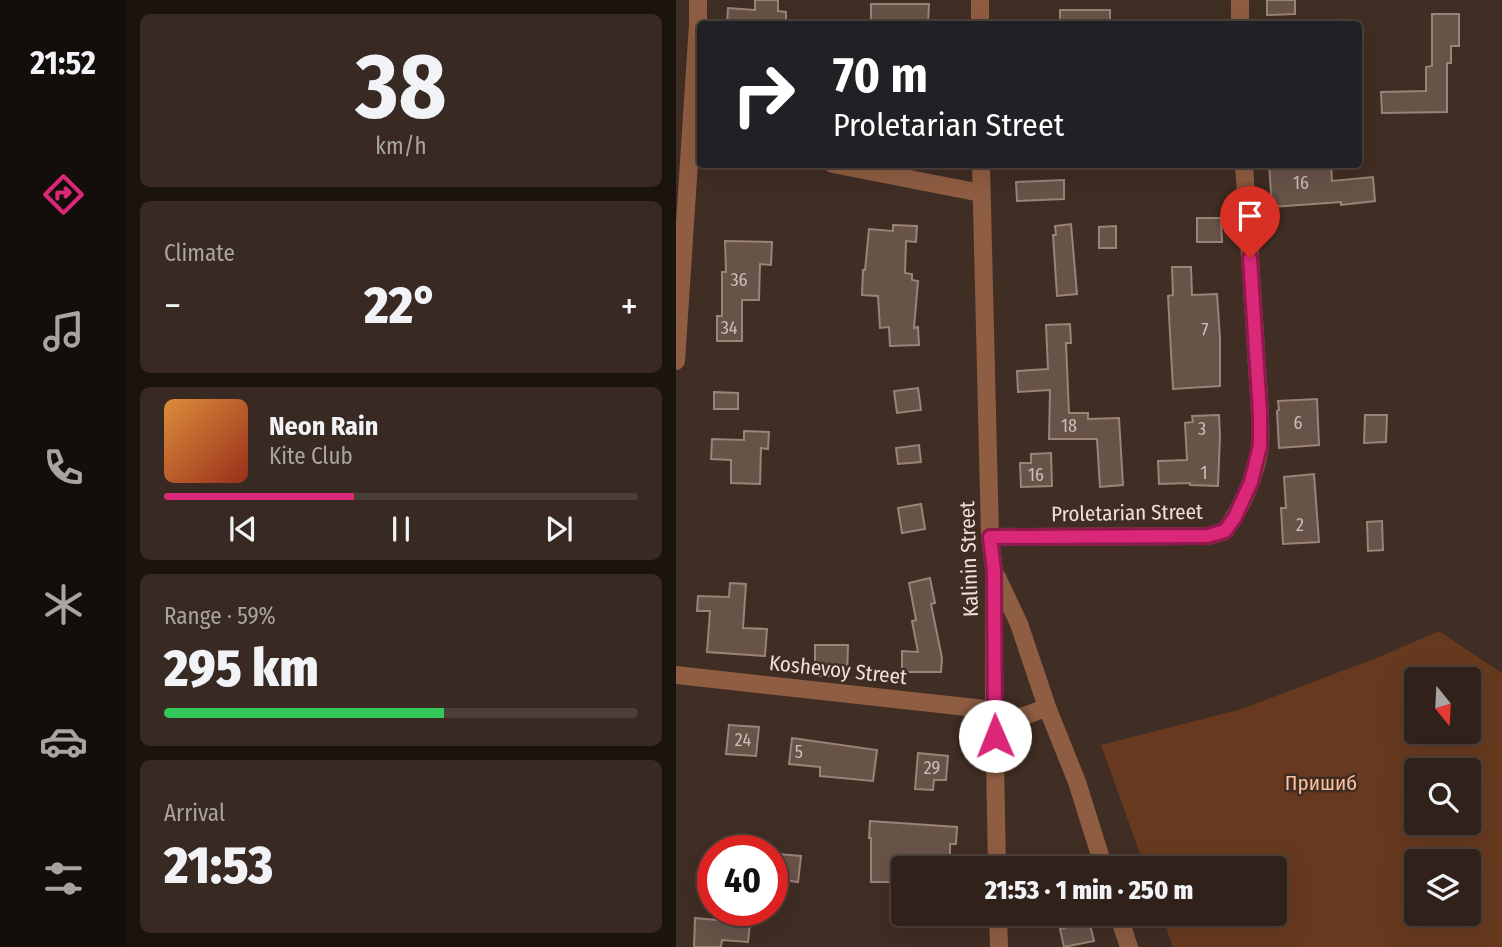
<!DOCTYPE html>
<meta charset="utf-8">
<style>
:root{--surface:#30221a;--page:#382a23;--text:#f1f3f6;--muted:#a8a4a2;--line:#4b3f39;--accent:#db2777}
body{margin:0;font-family:"Fira Sans Condensed",sans-serif;background:var(--page);color:var(--text);height:100vh;display:flex;flex-direction:column;font-size:26px;white-space:nowrap}
*{box-sizing:border-box;margin:0}
p{font-size:23px;color:var(--muted)}
.icon{flex:none;width:38px;height:38px;fill:none;stroke:currentColor;stroke-width:2;stroke-linecap:round;stroke-linejoin:round}
.map{position:relative;flex:1;overflow:hidden}
.drawer{display:flex;flex-direction:column;gap:14px;padding:14px;background:#1a130e;width:550px}
.drawer>*{flex:none}
.banner{position:absolute;left:21px;top:21px;width:665px;height:147px;border-radius:7px;box-shadow:0 7px 28px #0002,0 0 0 2px var(--line);background:#202124;color:#fff;overflow:hidden}
.needle{width:46px;rotate:162deg}
.controls{position:absolute;left:728px;top:667px;display:grid;gap:14px}
.controls a{display:grid;place-items:center;width:77px;height:77px;border-radius:7px;background:var(--surface);box-shadow:0 7px 28px #0002,0 0 0 2px var(--line);font-size:35px}
.speed{position:absolute;left:21px;top:835px;display:flex;gap:14px;font-size:35px;font-weight:700;text-align:center}
.speed>*{display:grid;place-content:center;width:91px;height:91px;border-radius:50%;background:var(--surface);box-shadow:0 7px 28px #0002,0 0 0 2px var(--line);line-height:1}
.speed .limit{border:10px solid #d22;background:#fff;color:#111}
.pin{position:absolute;display:grid;place-items:center;width:60px;height:60px;color:#fff;margin:-72px -30px;border-radius:50% 50% 50% 0;rotate:-45deg;box-shadow:0 0 7px #0007}
.pin .icon{rotate:45deg}
.me{position:absolute;width:77px;margin:-38px;rotate:359deg;stroke-linejoin:round;filter:drop-shadow(0 0 5px #0008)}
.turn{display:flex;align-items:center;gap:24px;height:147px;padding:0 21px;font-size:32px}
.turn .icon{width:91px;height:91px;stroke-width:2.5}
.turn b{display:block;font-size:49px;line-height:60px}
.big{font-size:52px;font-weight:800;line-height:1.1}
.drawer .card{flex:1;display:flex;flex-direction:column;justify-content:center;gap:10px;min-width:0;padding:0 24px;border-radius:10px;background:var(--page)}
.drawer .dial{align-items:center;gap:0}
.dial b{font-size:91px;line-height:1}
.song{display:flex;align-items:center;gap:21px}
.cover{width:84px;height:84px;border-radius:10px;background:linear-gradient(135deg,hsl(30 70% 55%),hsl(10 70% 35%))}
.played{height:7px;border-radius:4px;background:linear-gradient(90deg,var(--accent) 40%,var(--line) 40%)}
.keys{display:flex;justify-content:space-around;direction:ltr}
.heat{display:flex;justify-content:space-between;align-items:center;font-size:38px;direction:ltr}
.charge{height:10px;border-radius:5px;background:linear-gradient(90deg,#34c759 59%,var(--line) 0)}
.trip{position:absolute;left:215px;top:856px;width:396px;height:70px;border-radius:7px;background:var(--surface);box-shadow:0 7px 28px #0002,0 0 0 2px var(--line);font-weight:800;line-height:70px;text-align:center}
main{display:flex;flex:1;min-height:0}
.menu{display:flex;flex-direction:column;width:126px;justify-content:space-around;align-items:center;background:#130e0a;color:var(--muted)}
.menu .icon{width:49px;height:49px}
.menu .active{color:var(--accent)}
.menu b{font-size:32px;color:var(--text)}
.map>svg:first-child{display:block}
.green{fill:#673a1f;fill-rule:evenodd}
.building{fill:#685348;stroke:#9a8377;stroke-width:2}
.lines{fill:none;stroke-linecap:round;stroke-linejoin:round}
.minor{stroke:#8f5d42;stroke-width:18}
.route-casing{stroke:#8e194d;stroke-width:18}
.route{stroke:#db2777;stroke-width:12}
.labels{text-anchor:middle;dominant-baseline:central;stroke-width:5;stroke-linejoin:round;paint-order:stroke}
.number-label{font-size:18px;fill:#ccbeb6}
.street-label{font-size:21px;fill:#eee1da;stroke:#402d23}
.park-label{font-size:21px;fill:#fdbf9d;stroke:#402d23}
</style>
<main>
<nav class="menu">
<b>21:52</b>
<svg class="icon active" aria-label="directions" viewBox="0 0 24 24"><path d="M12 3l9 9-9 9-9-9zM9 14v-3h6M13 9l2 2-2 2"/></svg>
<svg class="icon" aria-label="music" viewBox="0 0 24 24"><path d="M9 18V5l10-2v13"/><circle cx="6" cy="18" r="3"/><circle cx="16" cy="16" r="3"/></svg>
<svg class="icon" aria-label="phone" viewBox="0 0 24 24"><path d="M5 4h4l2 5-3 2q2 4 5 5l2-3 5 2v4C11 20 4 13 5 4z"/></svg>
<svg class="icon" aria-label="climate" viewBox="0 0 24 24"><path d="M12 3v18M4 7l16 10M4 17L20 7"/></svg>
<svg class="icon" aria-label="car" viewBox="0 0 24 24"><path d="M5 17H2v-5l4-1 3-4h7l3 4 3 1v5h-3M9 17h6M6 11h13"/><circle cx="7" cy="17" r="2"/><circle cx="17" cy="17" r="2"/></svg>
<svg class="icon" aria-label="filters" viewBox="0 0 24 24"><path d="M4 7h16M4 17h16"/><circle cx="9" cy="7" r="2"/><circle cx="15" cy="17" r="2"/></svg>
</nav>
<section class="drawer">
<div class="card dial"><b>38</b><p>km/h</p></div>
<div class="card"><p>Climate</p>
<div class="heat"><a>−</a><b class="big">22°</b><a>+</a></div>
</div>
<div class="card">
<div class="song"><i class="cover"></i><div><b>Neon Rain</b><p>Kite Club</p></div></div>
<div class="played"></div>
<div class="keys"><svg class="icon" aria-label="previous" viewBox="0 0 24 24"><path d="M18 5L8 12l10 7zM5 5v14"/></svg><svg class="icon" aria-label="pause" viewBox="0 0 24 24"><path d="M8 5v14M16 5v14"/></svg><svg class="icon" aria-label="next" viewBox="0 0 24 24"><path d="M6 5l10 7-10 7zM19 5v14"/></svg></div>
</div>
<div class="card"><p>Range · 59%</p><b class="big">295 km</b><div class="charge"></div></div>
<div class="card"><p>Arrival</p><b class="big">21:53</b></div>
</section>
<div class="map">
<svg width="827" height="947" viewBox="0 0 827 947">
<rect width="100%" height="100%" fill="#402d23"/>
<path class="green" d="M763,631L826,673V947H497L485,914H598V868H469L425,745L566,709L708,655ZM740,679H793V732H740ZM740,770H793V822H740ZM740,861H793V914H740Z"/>
<path class="building" d="M79,0H102V11L110,12V24L51,23L52,8L79,10Z
M591,0H619V14L591,15Z
M195,4H253L252,24H195Z
M384,10H434V24H384Z
M756,14H783V46H775V63H771V112L706,113L705,92L750,91V67L756,66Z
M593,164H655L656,181L697,177L699,201L665,205V202L596,207Z
M388,180V199L341,201L340,182Z
M521,218H545L546,242H521Z
M395,224L401,294L381,296L377,235H380L379,226Z
M217,225L241,226L240,242L230,241L229,273L236,274V280L242,281L238,328L242,327L243,345L214,346L213,327L204,328L202,296L186,295L187,270H189L193,229L217,231Z
M440,226V248H423V227Z
M49,241L96,242L95,265L84,264L83,300H66V341H41V316H46V272H50Z
M496,267H515L516,295L541,294L544,338V386L497,389L492,296L497,295Z
M394,324L395,343H390L393,413H412V419L443,418L447,485L424,487L421,439H373L374,390L342,392L341,371L372,369L370,325Z
M242,388L245,410L221,413L218,391Z
M38,392L62,393V409H38Z
M641,399L643,445L603,448L601,411L603,410L602,401Z
M543,415L544,436L542,486L514,485V483L483,484L482,461L511,460L509,423L517,422L516,416Z
M689,415H711L710,442L688,443Z
M68,431L93,432L92,449L85,448L84,484L55,483V460L35,459L36,439L68,440Z
M243,445L245,462L222,464L220,448Z
M375,453L376,486L345,487L344,463H355V454Z
M638,474L643,542L607,544L605,508H610L608,477Z
M245,504L249,529L226,533L222,508Z
M706,521L707,550L692,551L691,522Z
M254,578L259,603L255,604L266,658L265,672H226V651L242,652L236,621L240,620L233,583Z
M54,583L70,584L67,628L91,629L89,656L31,652L34,611H21L22,596L53,597Z
M139,645H172L171,676H139Z
M53,725L83,727L80,756L50,754Z
M116,738L201,750L197,781L144,776V767L113,764Z
M242,753L272,756L270,780H258L257,790L239,789Z
M194,821L281,827L280,844H274V868H228V882H195V838H193Z
M102,854L125,856L122,882L100,879Z
M19,918L74,923L72,942L46,940L45,947H18Z
M413,921L418,941L388,947L384,929Z"/>
<g class="lines">
<path class="minor" d="M304,0V24
M564,24V0
M157,164L305,193
M305,164L314,537L318,570V710L321,868
M0,361L22,24V0
M314,537L532,536L549,531C566,507 580,476 584,446C585,436 584,424 584,413L568,164
M321,577L343,624L371,707L401,782L428,868
M0,675L318,710C338,723 352,715 371,707
M322,914L323,947
M442,914L453,947"/>
</g>
<g class="lines">
<defs>
<path id="route" d="M319,736L318,570L314,537L532,536L549,531L559,517L575,482L584,446V413L574,258"/>
</defs>
<use href="#route" class="route-casing"/>
<use href="#route" class="route"/>
</g>
<g class="labels">
<g class="number-label">
<text x="625" y="183">16</text>
<text x="63" y="280">36</text>
<text x="53" y="328">34</text>
<text x="529" y="330">7</text>
<text x="622" y="423">6</text>
<text x="393" y="426">18</text>
<text x="526" y="429">3</text>
<text x="528" y="473">1</text>
<text x="360" y="475">16</text>
<text x="624" y="525">2</text>
<text x="67" y="740">24</text>
<text x="123" y="752">5</text>
<text x="256" y="768">29</text>
</g>
<g class="street-label">
<text transform="translate(451 513) rotate(-1)">Proletarian Street</text>
<text transform="translate(293 559) rotate(-92)">Kalinin Street</text>
<text transform="translate(162 670) rotate(6)">Koshevoy Street</text>
</g>
<g class="park-label">
<text x="645" y="783">Пришиб</text>
</g>
</g>
</svg>
<div class="controls">
<a><svg class="needle" viewBox="-14 -14 28 28"><path d="M0-13l5 13h-10z" fill="#e53935"/><path d="M0 13l5-13h-10z" fill="#a8a4a2"/></svg></a>
<a><svg class="icon" aria-label="search" viewBox="0 0 24 24"><circle cx="10" cy="10" r="6"/><path d="M15 15l6 6"/></svg></a>
<a><svg class="icon" aria-label="layers" viewBox="0 0 24 24"><path d="M12 4l9 5-9 5-9-5zM3 14l9 5 9-5"/></svg></a>
</div>
<div class="speed"><div class="limit">40</div></div>
<div class="pin" style="left:574px;top:258px;background:#d93025"><svg class="icon" aria-label="arrive" viewBox="0 0 24 24"><path d="M6 21V4h12l-3 4 3 4H6"/></svg></div>
<svg class="me" style="left:319px;top:736px" viewBox="-20 -20 40 40"><circle r="19" fill="#fff"/><path d="M0-13L10 11 0 6-10 11z" fill="#db2777"/></svg>
<div class="trip">21:53 · 1 min · 250 m</div>
<div class="banner">
<div class="turn"><svg class="icon" aria-label="right" viewBox="0 0 24 24"><path d="M7 20v-9h11M14 6l5 5-5 5"/></svg><div><b>70 m</b>Proletarian Street</div></div>
</div>
</div>
</main>
